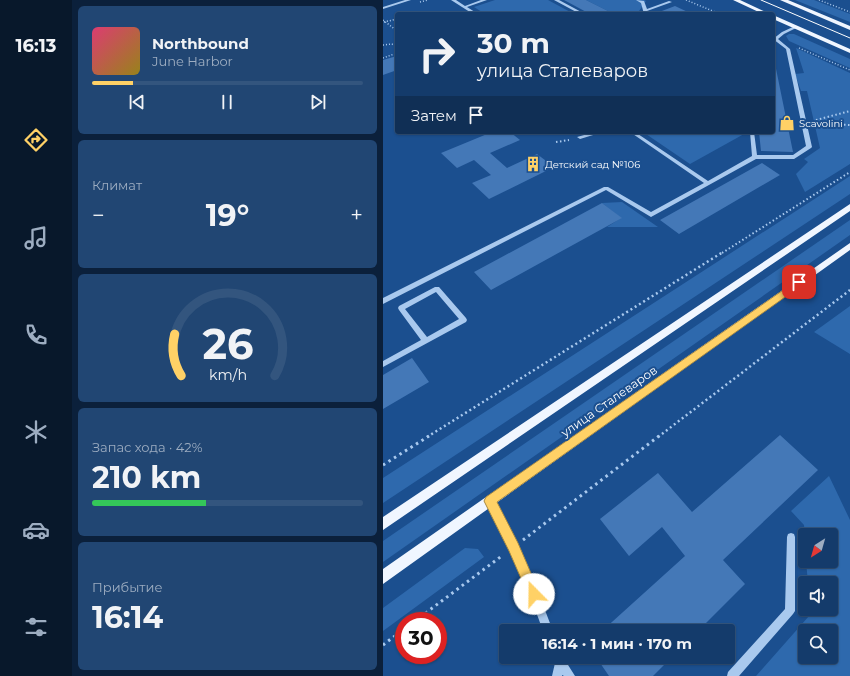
<!DOCTYPE html>
<html lang="ru">
<meta charset="utf-8">
<style>
:root{--surface:#143b6b;--page:#214673;--text:#f1f3f6;--muted:#9dadc1;--line:#33557e;--accent:#ffd166}
body{margin:0;font-family:Montserrat,sans-serif;background:var(--page);color:var(--text);height:100vh;display:flex;flex-direction:column;font-size:15px;white-space:nowrap}
*{box-sizing:border-box;margin:0}
p{font-size:13px;color:var(--muted)}
.icon{flex:none;width:22px;height:22px;fill:none;stroke:currentColor;stroke-width:2;stroke-linecap:round;stroke-linejoin:round}
.map{position:relative;flex:1;overflow:hidden}
.panel{display:flex;flex-direction:column;gap:6px;padding:6px;background:#0b203b;width:311px}
.panel>*{flex:none}
.top-card{position:absolute;left:12px;top:12px;width:380px;height:122px;border-radius:4px;box-shadow:0 1px 3px #0004,0 0 0 1px var(--line);background:#143b6b;color:var(--text);overflow:hidden}
.needle{width:26px;rotate:217deg}
.tools{position:absolute;left:415px;top:528px;display:grid;gap:8px}
.tools a{display:grid;place-items:center;width:40px;height:40px;border-radius:4px;background:var(--surface);box-shadow:0 1px 3px #0004,0 0 0 1px var(--line);font-size:20px}
.speed{position:absolute;left:12px;top:612px;display:flex;gap:8px;font-size:20px;font-weight:700;text-align:center}
.speed>*{display:grid;place-content:center;width:52px;height:52px;border-radius:50%;background:var(--surface);box-shadow:0 1px 3px #0004,0 0 0 1px var(--line);line-height:1}
.speed .limit{border:6px solid #d22;background:#fff;color:#111}
.pin{position:absolute;display:grid;place-items:center;width:34px;height:34px;color:#fff;margin:-17px;border-radius:8px;box-shadow:0 2px 6px #0006}
.me{position:absolute;width:44px;margin:-22px;rotate:338deg;stroke-linejoin:round;filter:drop-shadow(0 0 3px #0008)}
.turn{display:flex;align-items:center;gap:14px;height:84px;padding:0 16px;font-size:18px}
.turn .icon{width:52px;height:52px;stroke-width:2.5}
.turn b{display:block;font-size:28px;line-height:34px}
.then{display:flex;align-items:center;height:38px;padding:0 16px;background:#0003;gap:8px;font-size:15px}
.big{font-size:30px;font-weight:700;line-height:1.1}
.panel .widget{flex:1;display:flex;flex-direction:column;justify-content:center;gap:6px;min-width:0;padding:0 14px;border-radius:6px;background:var(--page)}
.panel .dial{align-items:center;gap:0}
.dial svg{height:104px;overflow:visible;fill:none;stroke:var(--line);stroke-width:7;stroke-linecap:round;text-anchor:middle}
.dial text{fill:var(--text);stroke:none}
.song{display:flex;align-items:center;gap:12px}
.cover{width:48px;height:48px;border-radius:6px;background:linear-gradient(135deg,hsl(340 70% 55%),hsl(50 70% 35%))}
.played{height:4px;border-radius:2px;background:linear-gradient(90deg,var(--accent) 15%,var(--line) 15%)}
.keys{display:flex;justify-content:space-around;direction:ltr}
.heat{display:flex;justify-content:space-between;align-items:center;font-size:22px;direction:ltr}
.charge{height:6px;border-radius:3px;background:linear-gradient(90deg,#34c759 42%,var(--line) 0)}
.trip{position:absolute;left:116px;top:624px;width:236px;height:40px;border-radius:4px;background:var(--surface);box-shadow:0 1px 3px #0004,0 0 0 1px var(--line);font-weight:700;line-height:40px;text-align:center}
main{display:flex;flex:1;min-height:0}
.tabs{display:flex;flex-direction:column;width:72px;justify-content:space-around;align-items:center;background:#08182b;color:var(--muted)}
.tabs .icon{width:28px;height:28px}
.tabs .active{color:var(--accent)}
.tabs b{font-size:18px;color:var(--text)}
.map>svg:first-child{display:block}
.green{fill:#2e69ad;fill-rule:evenodd}
.building{fill:#4478b7}
.lines{fill:none;stroke-linecap:round;stroke-linejoin:round}
.path-far3{stroke:#a9c9ee;stroke-width:1.5;stroke-dasharray:1 2;stroke-linecap:butt}
.path-far2{stroke:#a9c9ee;stroke-width:2;stroke-dasharray:1.5 2.5;stroke-linecap:butt}
.path-far1{stroke:#a9c9ee;stroke-width:2.5;stroke-dasharray:2 3;stroke-linecap:butt}
.path{stroke:#a9c9ee;stroke-width:3;stroke-dasharray:2.5 4;stroke-linecap:butt}
.minor{fill:#a9c9ee;fill-rule:evenodd}
.major{fill:#f0f6ff;fill-rule:evenodd}
.tram{stroke:#fff;stroke-width:1}
.route{fill:#ffd166;stroke:#a68842}
.labels{text-anchor:middle;dominant-baseline:central;stroke-width:4;stroke-linejoin:round;paint-order:stroke}
.far-poi-label{font-size:10px;fill:#fff;stroke:#1b4f8f;text-anchor:start}
.street-label{font-size:12px;fill:#fff;stroke:#1b4f8f}
</style>
<main>
<nav class="tabs">
<b>16:13</b>
<svg class="icon active" aria-label="directions" viewBox="0 0 24 24"><path d="M12 3l9 9-9 9-9-9zM9 14v-3h6M13 9l2 2-2 2"/></svg>
<svg class="icon" aria-label="music" viewBox="0 0 24 24"><path d="M9 18V5l10-2v13"/><circle cx="6" cy="18" r="3"/><circle cx="16" cy="16" r="3"/></svg>
<svg class="icon" aria-label="phone" viewBox="0 0 24 24"><path d="M5 4h4l2 5-3 2q2 4 5 5l2-3 5 2v4C11 20 4 13 5 4z"/></svg>
<svg class="icon" aria-label="climate" viewBox="0 0 24 24"><path d="M12 3v18M4 7l16 10M4 17L20 7"/></svg>
<svg class="icon" aria-label="car" viewBox="0 0 24 24"><path d="M5 17H2v-5l4-1 3-4h7l3 4 3 1v5h-3M9 17h6M6 11h13"/><circle cx="7" cy="17" r="2"/><circle cx="17" cy="17" r="2"/></svg>
<svg class="icon" aria-label="filters" viewBox="0 0 24 24"><path d="M4 7h16M4 17h16"/><circle cx="9" cy="7" r="2"/><circle cx="15" cy="17" r="2"/></svg>
</nav>
<section class="panel">
<div class="widget">
<div class="song"><i class="cover"></i><div><b>Northbound</b><p>June Harbor</p></div></div>
<div class="played"></div>
<div class="keys"><svg class="icon" aria-label="previous" viewBox="0 0 24 24"><path d="M18 5L8 12l10 7zM5 5v14"/></svg><svg class="icon" aria-label="pause" viewBox="0 0 24 24"><path d="M8 5v14M16 5v14"/></svg><svg class="icon" aria-label="next" viewBox="0 0 24 24"><path d="M6 5l10 7-10 7zM19 5v14"/></svg></div>
</div>
<div class="widget"><p>Климат</p>
<div class="heat"><a>−</a><b class="big">19°</b><a>+</a></div>
</div>
<div class="widget dial"><svg viewBox="0 0 100 80">
<path d="M14 69A42 42 0 1 1 86 69"/>
<path d="M14 69A42 42 0 0 1 9 37" stroke="#ffd166"/>
<text x="50" y="56" font-size="32" font-weight="700">26</text>
<text x="50" y="72" font-size="11">km/h</text>
</svg></div>
<div class="widget"><p>Запас хода · 42%</p><b class="big">210 km</b><div class="charge"></div></div>
<div class="widget"><p>Прибытие</p><b class="big">16:14</b></div>
</section>
<div class="map">
<svg width="467" height="676" viewBox="0 0 467 676">
<rect width="100%" height="100%" fill="#1b4f8f"/>
<path class="green" d="M112,0H165L191,14H102L91,7Z
M203,0H261L263,1L254,14H231Z
M412,0H431L467,14V22Z
M406,34H411L467,59V68L406,41L403,36Z
M413,48L467,73V164L422,192L413,174L425,162L421,159L437,148L424,91H418L412,74L421,73Z
M260,132H360L361,134L307,164Z
M467,176V194L0,503V478Z
M239,202L275,227H224L238,218L219,203Z
M467,220V235L0,562V541Z
M467,306V354L431,332Z
M446,476L467,520V676H373L426,616V609H448V583H425L423,561H448V535H422L421,525L408,511ZM422,631H448V657H422Z
M82,548L95,549L101,557L0,631V608Z"/>
<path class="building" d="M181,0H203L231,14H207Z
M292,6L309,14H271Z
M14,56V70L0,75V60Z
M390,59H391L410,152L378,151L376,132H390Z
M109,132H127L137,140L107,153L124,168L154,154L171,167L106,199L89,183L108,175L91,160L74,168L58,153Z
M379,163L397,175L296,234L277,220Z
M219,203L239,218L108,290L91,272Z
M29,358L46,382L0,409V375Z
M397,435L435,470L340,560L362,584L315,631H219L302,556L279,527L246,556L217,519L275,473L309,512Z
M213,657H289L270,676H226Z"/>
<g class="lines">
<path class="path-far3" d="M303,0L337,14
M436,0L467,12
M37,2L45,0
M0,20L14,31
M1,22L14,19
M0,45L9,44L13,47
M416,48L467,70
M0,58L14,53"/>
<path class="path-far2" d="M433,120L467,111
M433,124L467,125
M173,142L186,140
M339,253L467,172"/>
<path class="path-far1" d="M44,437L340,252
M275,437L467,290"/>
<path class="path" d="M0,465L46,436
M140,540L276,436
M32,621L120,555
M0,645L21,629"/>
<path class="minor" d="M22,0H28L0,9V7Z
M68,0H73L82,6L98,0H104L84,7L95,14H90Z
M171,0H176L202,14H197Z
M253,0L261,1L264,9L286,1L289,2L264,11L265,14H261L258,3Z
M412,26L415,27L401,34L395,39L407,49L429,147L428,148L411,159H373L268,217L223,190L0,304V298L221,187H225L268,212L321,183L247,132H252L325,181L369,156L367,132H371L374,155H410L423,146L403,49L390,39L399,32Z
M212,132H220L197,139L194,137Z
M52,287H56L83,318L84,320L83,322L0,367V361L38,340L16,310L15,308L16,306ZM53,292L76,319L44,337L22,309Z
M107,497L110,498L150,579L170,631H160L143,584L103,501L104,498Z
M408,533L411,534L412,537V611L410,614L356,676H344L345,672L402,609L404,537L405,534Z
M170,657H180L192,676H181L179,675V676H169L172,663Z"/>
<path class="major" d="M350,0H357L387,14H380Z
M397,0H405L467,26V30Z
M390,15L467,49V53L390,19Z
M467,204V211L0,530V517Z
M467,243V250L0,584V569Z"/>
<path class="tram" d="M378,0L467,38"/>
</g>
<path class="route" d="M416,279L420,282L419,285L114,502L135,543L157,594L156,599L151,601L147,599L126,551L101,501L103,497Z"/>
<defs>
<symbol id="shop-bare" viewBox="-9 -9 18 18"><path d="M-5-2.5h2.3a2.7 3.5 0 0 1 5.4 0H5L5.5 6h-11ZM-1.5-2.5h3a1.5 2.3 0 0 0-3 0Z" fill="#ffd166" stroke="#1b4f8f" stroke-width="2.5" paint-order="stroke"/></symbol>
<symbol id="building-bare" viewBox="-9 -9 18 18"><path d="M-4-6H4V6H1V3H-1V6H-4ZM-2.5-4.3h1.7v1.8h-1.7ZM.8-4.3h1.7v1.8H.8ZM-2.5-1h1.7V.8h-1.7ZM.8-1h1.7V.8H.8Z" fill="#ffd166" stroke="#1b4f8f" stroke-width="2.5" paint-order="stroke"/></symbol>
</defs>
<g fill-rule="evenodd">
<use href="#shop-bare" x="393" y="112" width="22" height="22"/>
<use href="#building-bare" x="139" y="153" width="22" height="22"/>
</g>
<g class="labels">
<g class="far-poi-label">
<text x="416" y="123">Scavolini</text>
<text x="162" y="164">Детский сад №106</text>
</g>
<g class="street-label">
<text transform="translate(226 401) rotate(-35)">улица Сталеваров</text>
</g>
</g>
</svg>
<div class="tools">
<a><svg class="needle" viewBox="-14 -14 28 28"><path d="M0-13l5 13h-10z" fill="#e53935"/><path d="M0 13l5-13h-10z" fill="#9dadc1"/></svg></a>
<a><svg class="icon" aria-label="sound" viewBox="0 0 24 24"><path d="M4 9h4l5-4v14l-5-4H4zM17 9q2 3 0 6"/></svg></a>
<a><svg class="icon" aria-label="search" viewBox="0 0 24 24"><circle cx="10" cy="10" r="6"/><path d="M15 15l6 6"/></svg></a>
</div>
<div class="speed"><div class="limit">30</div></div>
<div class="pin" style="left:416px;top:282px;background:#d93025"><svg class="icon" aria-label="arrive" viewBox="0 0 24 24"><path d="M6 21V4h12l-3 4 3 4H6"/></svg></div>
<svg class="me" style="left:151px;top:594px" viewBox="-20 -20 40 40"><circle r="19" fill="#fff"/><path d="M0-13L10 11 0 6-10 11z" fill="#ffd166"/></svg>
<div class="trip">16:14 · 1 мин · 170 m</div>
<div class="top-card">
<div class="turn"><svg class="icon" aria-label="right" viewBox="0 0 24 24"><path d="M7 20v-9h11M14 6l5 5-5 5"/></svg><div><b>30 m</b>улица Сталеваров</div></div>
<div class="then">Затем<svg class="icon" aria-label="arrive" viewBox="0 0 24 24"><path d="M6 21V4h12l-3 4 3 4H6"/></svg></div>
</div>
</div>
</main>
